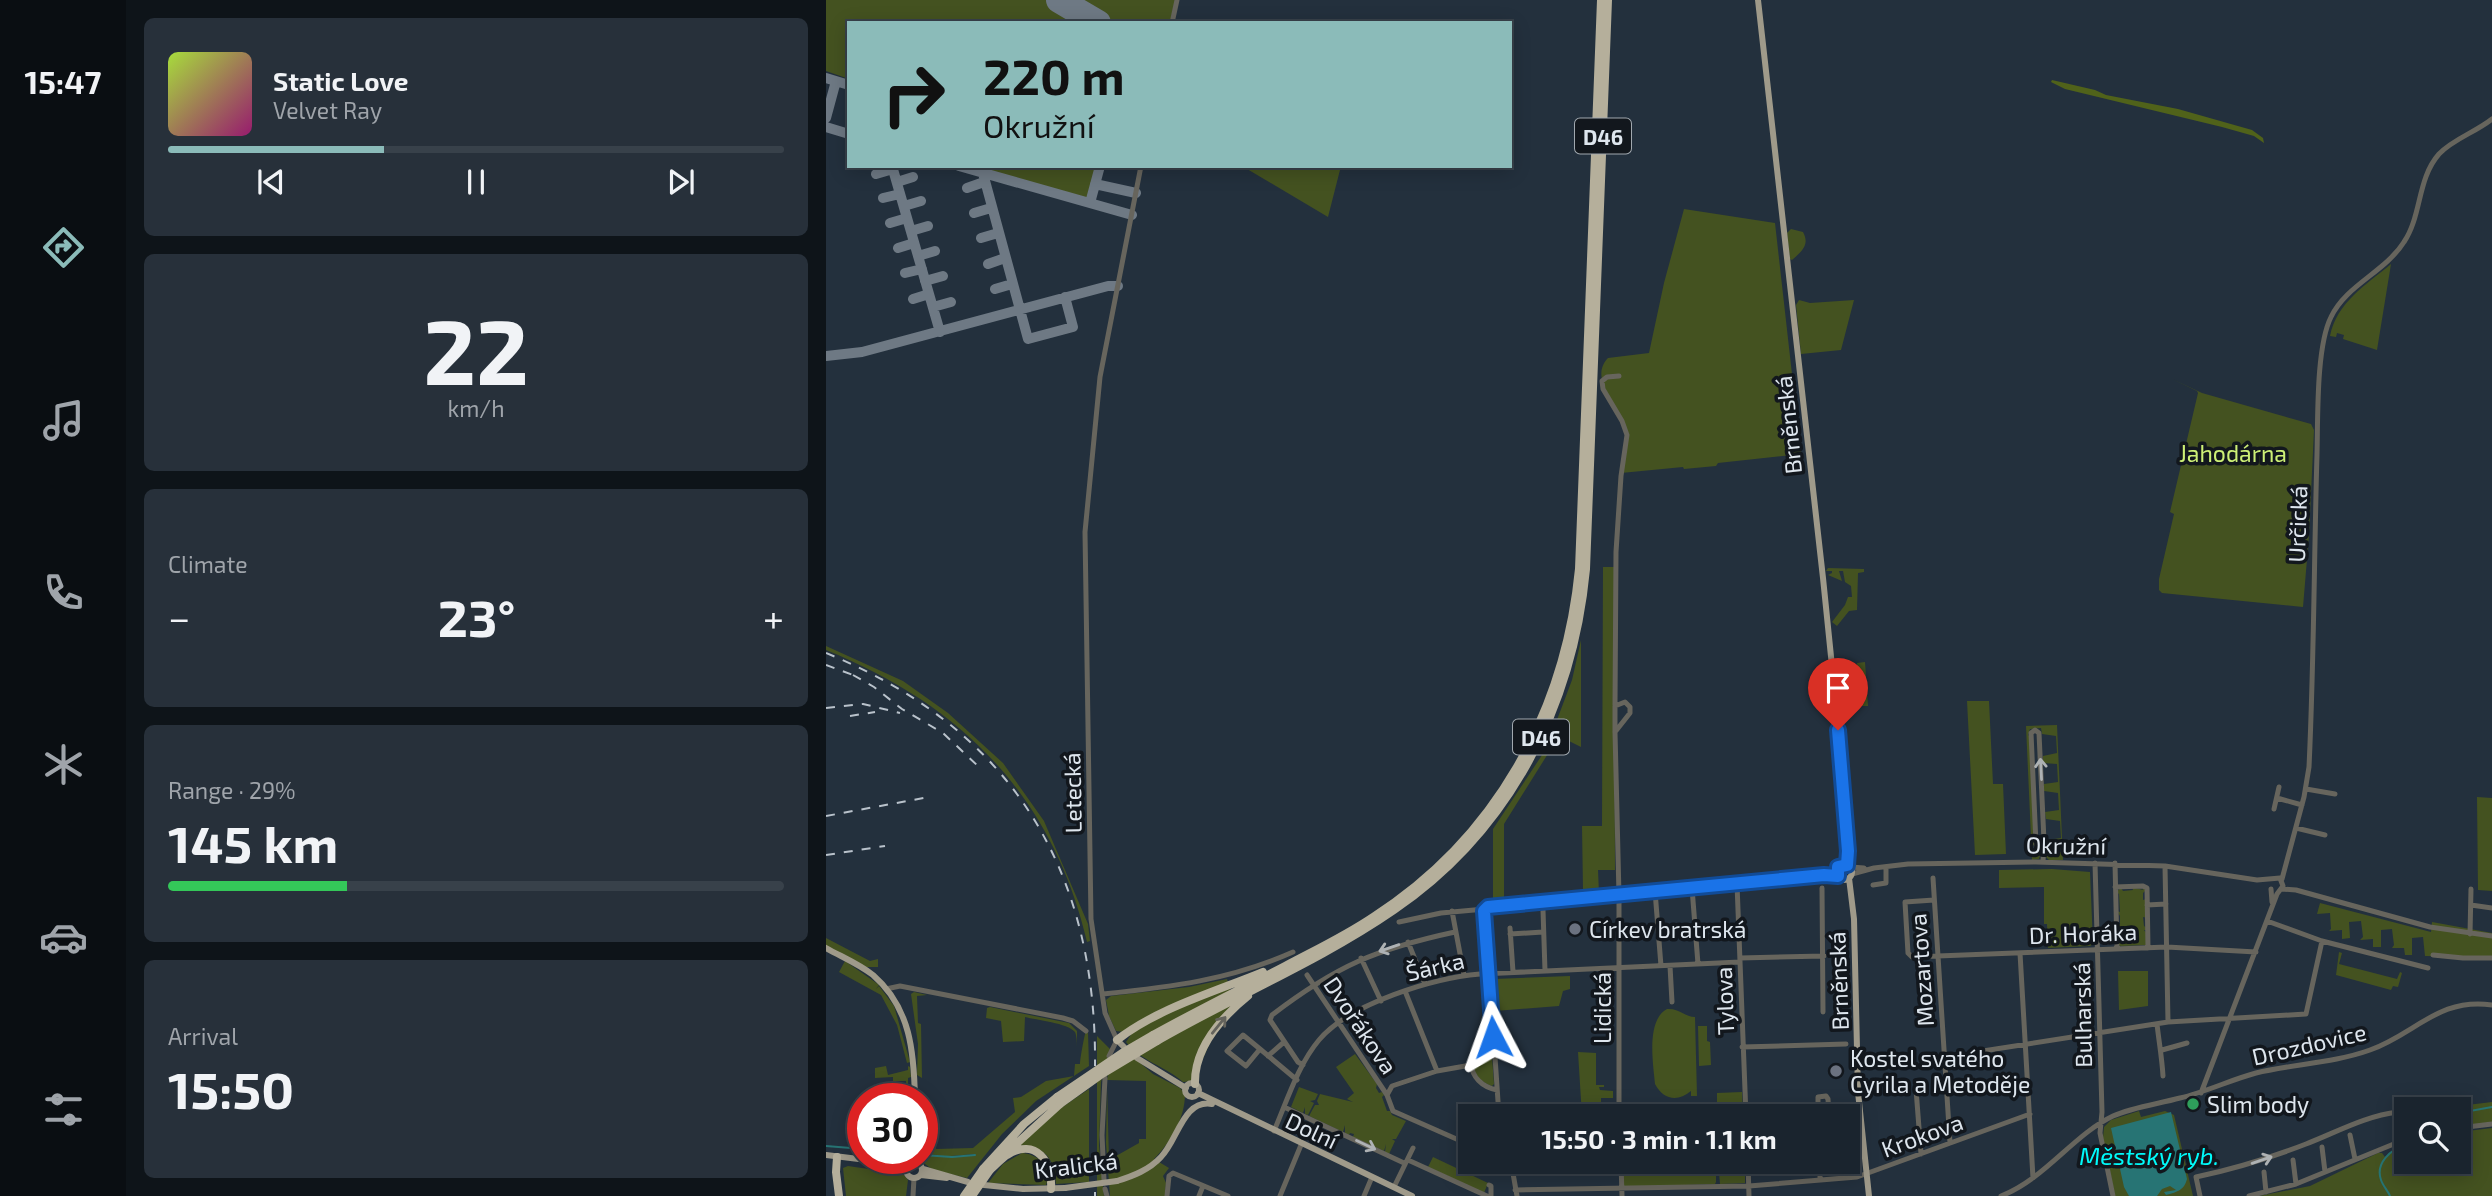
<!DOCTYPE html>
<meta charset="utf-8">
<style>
:root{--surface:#1a242e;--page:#27303a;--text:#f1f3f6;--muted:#9fa4aa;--line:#38414a;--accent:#8bbbb9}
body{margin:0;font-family:"Exo 2",sans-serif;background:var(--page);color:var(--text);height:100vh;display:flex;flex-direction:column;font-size:26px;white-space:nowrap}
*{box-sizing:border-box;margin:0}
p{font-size:23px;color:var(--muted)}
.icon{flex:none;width:38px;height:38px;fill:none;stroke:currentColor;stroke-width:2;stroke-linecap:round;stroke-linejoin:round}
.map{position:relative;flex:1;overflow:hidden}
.panel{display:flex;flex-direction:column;gap:18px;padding:18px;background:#0e1419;width:700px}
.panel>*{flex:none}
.guide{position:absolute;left:21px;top:21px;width:665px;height:147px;border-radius:0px;box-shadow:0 4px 18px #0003,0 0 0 2px var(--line);background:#8bbbb9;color:#111;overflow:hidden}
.tools{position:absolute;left:1568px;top:1097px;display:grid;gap:14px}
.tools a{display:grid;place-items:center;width:77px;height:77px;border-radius:0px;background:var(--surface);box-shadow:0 4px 18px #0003,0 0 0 2px var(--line);font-size:35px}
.speed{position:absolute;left:21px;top:1083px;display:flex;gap:14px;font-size:35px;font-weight:700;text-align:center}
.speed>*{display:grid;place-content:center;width:91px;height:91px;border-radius:50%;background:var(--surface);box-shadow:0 4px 18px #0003,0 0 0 2px var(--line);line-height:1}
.speed .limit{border:10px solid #d22;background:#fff;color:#111}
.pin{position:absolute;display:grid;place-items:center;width:60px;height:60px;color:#fff;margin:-72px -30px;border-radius:50% 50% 50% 0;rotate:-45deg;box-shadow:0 0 7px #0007}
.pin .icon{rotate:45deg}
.me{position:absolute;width:77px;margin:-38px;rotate:356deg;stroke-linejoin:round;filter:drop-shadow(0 0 5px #0008)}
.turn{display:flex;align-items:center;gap:24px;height:147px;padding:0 21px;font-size:32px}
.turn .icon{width:91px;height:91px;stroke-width:2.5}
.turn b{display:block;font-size:49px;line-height:60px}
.big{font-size:52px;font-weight:700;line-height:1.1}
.panel .widget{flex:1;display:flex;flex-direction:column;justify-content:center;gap:10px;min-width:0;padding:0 24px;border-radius:10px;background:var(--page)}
.panel .dial{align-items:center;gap:0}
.dial b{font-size:91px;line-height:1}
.song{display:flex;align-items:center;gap:21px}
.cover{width:84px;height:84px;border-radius:10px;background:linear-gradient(135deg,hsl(80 70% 55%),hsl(320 70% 35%))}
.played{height:7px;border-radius:4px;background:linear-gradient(90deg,var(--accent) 35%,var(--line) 35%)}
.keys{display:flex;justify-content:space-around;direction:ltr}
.heat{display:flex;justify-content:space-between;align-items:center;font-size:38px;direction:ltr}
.charge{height:10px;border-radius:5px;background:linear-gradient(90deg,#34c759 29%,var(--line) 0)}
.trip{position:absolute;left:632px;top:1104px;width:402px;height:70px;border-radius:0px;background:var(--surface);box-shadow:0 4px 18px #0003,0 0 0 2px var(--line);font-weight:700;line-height:70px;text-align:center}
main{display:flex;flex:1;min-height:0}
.tabs{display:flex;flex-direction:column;width:126px;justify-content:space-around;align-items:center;background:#0a0e12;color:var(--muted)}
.tabs .icon{width:49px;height:49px}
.tabs .on{color:var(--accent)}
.tabs b{font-size:32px;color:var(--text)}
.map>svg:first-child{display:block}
.green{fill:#445220}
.forest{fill:#50621a}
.water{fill:#277474}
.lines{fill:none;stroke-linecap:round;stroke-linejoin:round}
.stream{stroke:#277474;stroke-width:2}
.taxiway{stroke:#6e7984;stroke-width:10}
.runway{stroke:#6e7984;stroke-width:26}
.minor{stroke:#67655d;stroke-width:5}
.major{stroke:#9f9a8a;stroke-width:6}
.highway{stroke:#b5af9b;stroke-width:8}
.rail{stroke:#b9c2cb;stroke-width:2;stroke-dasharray:9 9;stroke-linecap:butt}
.major-bridge{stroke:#9f9a8a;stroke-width:6}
.highway-bridge{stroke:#b5af9b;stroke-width:8}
.oneway{stroke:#aeb2b4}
.oneway2{stroke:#64635c}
.route-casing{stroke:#114b97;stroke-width:18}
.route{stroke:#1a73e8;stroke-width:12}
.worship-dot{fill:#6b7280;stroke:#12171d;stroke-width:2.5}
.leisure-dot{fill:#2e9e5b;stroke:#12171d;stroke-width:2.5}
.labels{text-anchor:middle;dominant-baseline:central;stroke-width:7;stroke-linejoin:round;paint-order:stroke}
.shield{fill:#12171d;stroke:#a1a8af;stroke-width:2}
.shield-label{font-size:21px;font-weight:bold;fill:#dee6ee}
.street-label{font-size:23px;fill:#dee6ee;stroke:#12171d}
.park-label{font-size:23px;fill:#cdef76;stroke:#12171d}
.poi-label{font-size:23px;fill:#dee6ee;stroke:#12171d;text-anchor:start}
.water-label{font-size:24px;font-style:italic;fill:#00fbfb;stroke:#12171d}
</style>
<main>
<nav class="tabs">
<b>15:47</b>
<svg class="icon on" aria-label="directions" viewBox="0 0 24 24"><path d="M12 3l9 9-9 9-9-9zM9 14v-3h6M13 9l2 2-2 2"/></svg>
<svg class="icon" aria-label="music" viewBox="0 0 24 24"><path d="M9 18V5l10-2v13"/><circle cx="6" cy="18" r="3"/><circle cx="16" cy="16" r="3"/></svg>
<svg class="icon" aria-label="phone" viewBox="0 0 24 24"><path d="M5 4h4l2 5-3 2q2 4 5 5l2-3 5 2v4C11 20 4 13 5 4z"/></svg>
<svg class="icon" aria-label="climate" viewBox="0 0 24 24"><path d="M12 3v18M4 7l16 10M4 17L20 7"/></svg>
<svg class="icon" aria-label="car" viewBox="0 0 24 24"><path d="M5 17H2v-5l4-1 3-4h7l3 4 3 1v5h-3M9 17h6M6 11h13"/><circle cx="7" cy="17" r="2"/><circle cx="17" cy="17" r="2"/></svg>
<svg class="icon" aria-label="filters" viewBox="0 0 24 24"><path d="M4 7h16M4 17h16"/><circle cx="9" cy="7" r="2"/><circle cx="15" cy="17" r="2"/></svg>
</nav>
<section class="panel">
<div class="widget">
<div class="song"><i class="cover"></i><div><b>Static Love</b><p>Velvet Ray</p></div></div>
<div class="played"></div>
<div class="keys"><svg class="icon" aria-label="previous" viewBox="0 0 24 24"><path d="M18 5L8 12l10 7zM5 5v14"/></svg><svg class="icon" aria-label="pause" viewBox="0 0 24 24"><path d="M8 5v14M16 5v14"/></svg><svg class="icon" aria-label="next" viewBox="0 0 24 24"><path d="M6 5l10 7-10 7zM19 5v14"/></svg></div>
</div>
<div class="widget dial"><b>22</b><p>km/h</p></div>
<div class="widget"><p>Climate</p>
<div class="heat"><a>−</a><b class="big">23°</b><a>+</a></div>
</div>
<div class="widget"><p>Range · 29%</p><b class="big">145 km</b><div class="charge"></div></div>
<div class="widget"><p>Arrival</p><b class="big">15:50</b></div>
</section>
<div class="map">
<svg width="1666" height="1196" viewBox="0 0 1666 1196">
<rect width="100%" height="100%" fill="#23303d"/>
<path class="green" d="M0,0H349L344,23H23V79L0,71Z
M157,166H271L264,195L258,199L162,171Z
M416,166H515L502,217Z
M858,209L949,223L975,454L892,463L890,466L858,469L857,467L795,473C797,462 802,445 800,435C796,413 761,379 782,358L823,353L838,283Z
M965,229L977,232C984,245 976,251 966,260L964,259L961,233Z
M1565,264L1551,350L1517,339L1518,335L1511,333L1510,337L1504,336C1511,302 1540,285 1565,264Z
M973,300L984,303L1028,300L1015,350L975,354L970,305Z
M1344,378L1376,393L1485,424L1488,430L1483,535L1477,607L1336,593L1333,590V579L1348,514L1344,512L1372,393L1371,391Z
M777,567H788L789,870H772L773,894H763L760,890H757L756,826H776Z
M1002,568L1038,569V572L1032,573L1031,610L1023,611L1011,626L1006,622L1019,605L1022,597H1026L1025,586L1019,582L1017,571H1013L1016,581L1002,575L1006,573V571H1000Z
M755,640V747L733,736L678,824V900L676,903L667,904V829L720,749L746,680Z
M0,646L77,681L122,713L177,763L218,821L262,924L264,941L261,942C227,797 136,705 0,650Z
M1039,662L1042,706H1034L1031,663Z
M1141,701H1163L1167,784H1177L1180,854L1149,855Z
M1231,725L1237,860H1223L1219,856L1221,850L1235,852V843H1225L1222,846L1219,843L1221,840L1235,838L1234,821L1220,819L1219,812L1233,810L1232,793L1218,791V784L1232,782L1231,764L1217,763V756L1231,753L1230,736L1216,734L1215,728L1204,729L1202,735L1204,737L1208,844L1206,848L1207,851H1211L1212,849L1215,852L1213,859L1206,860L1200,726Z
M1651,797L1666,798V891L1652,890Z
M1226,869L1264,872L1267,944L1264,946L1222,948L1221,924H1218V887L1173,888V870Z
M1306,887L1317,890L1316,887L1320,890L1317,893V900L1320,899L1321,918L1317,917L1318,926L1321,928V930H1318L1321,934L1320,945L1295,946L1292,945L1291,927L1294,928L1291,925L1294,924V916L1291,911L1294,912L1293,894L1290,892L1295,888L1297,891L1307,890Z
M1494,903L1605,932L1606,922L1666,933V957L1599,956L1597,937L1586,938V955H1579L1578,948H1566L1568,945L1566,929L1555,930V947H1547V939L1534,940L1537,937L1535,921L1523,922L1524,938L1516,939V930L1503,931L1505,929L1504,913L1491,914Z
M0,938L44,961L52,959V967H40L0,946Z
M1513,952L1516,953L1513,964L1571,979L1574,972L1576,973L1572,987L1567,986L1565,990L1510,975Z
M19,961L49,982L53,985L50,989L53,986L68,1006L84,1062L81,1063L71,1025L55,995L13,972Z
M1292,971H1322V1006L1293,1010Z
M744,976V989L737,991L733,1006L669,1011L668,979Z
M401,979L408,1003L396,1016L367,1081L357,1082C341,1067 313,1060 300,1042L306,1033L290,1031L283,1016L280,1000L285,996L363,987Z
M88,992L101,995L91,996L92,1023L95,1024L96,1078L91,1075L92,1044L85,994Z
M164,1007L243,1023L251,1031V1047C251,1046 251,1036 249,1032C242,1023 210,1020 199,1017L198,1041L177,1042L175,1021L160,1018L161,1008Z
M841,1009C853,1008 859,1017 869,1017L871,1096H865V1091C851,1103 837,1099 829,1084C827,1063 820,1020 841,1009Z
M872,1026H881V1041L884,1042L885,1065L873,1066Z
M260,1031L262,1032L263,1066L210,1101L176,1134L141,1178L107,1170L95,1161L96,1155L149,1156V1154L125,1156L96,1154V1126L105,1123L110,1149L147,1148L189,1112L187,1098L195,1097L220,1081L248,1076L249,1064H254C254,1060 258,1036 260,1031Z
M271,1036L284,1049L275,1082L273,1145L278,1196H271Z
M662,1040L665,1043L668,1084L666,1086C641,1077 644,1055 662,1040Z
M752,1052L770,1053V1085H778V1087H773L774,1090L787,1091V1098H775V1116H756Z
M529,1054L551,1084L550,1088L553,1093L556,1092L558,1095L556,1097L561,1111H564L566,1115L580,1121L570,1139H566L569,1141L563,1154L559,1152L560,1144L558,1151L527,1137L528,1134L524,1133L523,1135L519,1133V1125L517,1132L483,1116L489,1105H493L491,1101L494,1094L527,1102L521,1099L528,1093L510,1067Z
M306,1056L327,1074L354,1088L359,1094C359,1118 345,1142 328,1159L343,1168L337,1176L340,1183L339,1196H284L280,1143L281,1087L283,1160L313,1143V1139H320V1081L281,1080L284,1061Z
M60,1066L62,1075L82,1070V1066L84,1067L85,1077L82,1078V1096L85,1099H80V1081H70V1099H67V1077L49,1078V1068Z
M473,1087L492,1094L489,1100L484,1101L488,1103L482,1115L479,1114V1107L477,1113L465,1107Z
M263,1089V1182L230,1184C228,1156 219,1147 191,1145L226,1114Z
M916,1092L917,1116H891V1093Z
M1666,1102V1122L1633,1127V1110H1600Z
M1313,1111L1315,1117L1339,1111L1348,1115L1367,1196H1289L1277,1138L1278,1127L1285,1120Z
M1666,1128V1196H1433L1484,1186L1552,1153H1556L1559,1157L1569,1149L1580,1145V1162H1633V1132Z
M196,1153C212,1154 226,1167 220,1185L162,1183L177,1164Z
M607,1157L662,1183L658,1193L602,1167Z
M797,1162H890V1182L889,1184L798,1187Z
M892,1162H919V1183L894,1184Z
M22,1166L77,1174L82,1180L80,1196H20L17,1168Z"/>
<path class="forest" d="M1226,80L1269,90L1280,95L1352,109L1426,130L1437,138L1438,143L1428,136L1396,127L1239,89L1225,82Z"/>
<path class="water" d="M1345,1112L1361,1179C1358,1191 1350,1192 1340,1195L1338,1192L1350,1190L1344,1186L1336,1189L1331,1196H1303L1298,1187L1285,1128Z"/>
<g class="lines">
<path class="stream" d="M1633,1113L1666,1107
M0,1146L37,1149
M96,1155L126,1157L149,1155
M1564,1196C1562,1191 1557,1186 1555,1180C1549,1163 1565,1149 1580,1145"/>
<path class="taxiway" d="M0,78L23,85
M0,118L10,81
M0,127L23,134
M66,166L114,332
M133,166L306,215
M155,166L202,339L247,327L239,297
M50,174L67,169
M71,182L87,177
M269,184L310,193
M141,188L158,182
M57,198L74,194
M264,203L274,166
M78,206L95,201
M148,213L165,208
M64,223L81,218
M85,231L102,226
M155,238L172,233
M72,248L88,243
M92,256L109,251
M162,264L179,258
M79,273L96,269
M99,281L117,276
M169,289L186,284
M87,299L103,294
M107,307L125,302
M0,356L36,352L282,286H292"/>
<path class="runway" d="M233,0L272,23"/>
<path class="minor" d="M346,23L351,0
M789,705L790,552L795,476L801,435L796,421L777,389L776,381L781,377L793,376
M789,732L804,713V707L799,702L789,706V732L793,895V1116
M1480,789L1509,794
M1451,798L1476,805
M1448,809L1453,787
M1470,828L1499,835
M1217,862L1218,841L1213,733L1209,730L1205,733L1210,844L1212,847H1218
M1269,863L1276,1112L1274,1133L1287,1196
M1289,863L1291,949
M1339,866L1342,1022
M1025,867L1038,868
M1001,874L1011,869
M1026,874L1048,868L1082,864L1210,862L1339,866L1431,880L1454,878L1457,886L1451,894L1375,1093
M1107,878L1124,1143
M1456,879L1478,797L1483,767C1488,663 1488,558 1491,454C1492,419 1490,347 1505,317C1520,285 1559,272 1578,242C1596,215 1591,179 1613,154C1627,139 1650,132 1666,119
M911,884L920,1116
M1047,885L1060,883V867
M1289,887L1317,886L1321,888L1322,948
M866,888L872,964
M996,888L997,1012
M1445,889L1446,902
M1455,889L1470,890L1604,927L1666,936
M829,891L835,966
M1108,900L1079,902L1082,953L1086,957L1341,947L1430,952
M1321,905L1340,904
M1645,905L1666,908
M659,909L673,1116
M717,910L719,971
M626,911L638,975
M1441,921L1496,941L1602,968
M573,922L615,913L659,909L663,907L998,875L1012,876
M684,928L687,972
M684,934L717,932
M1644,934L1645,889
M582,942L599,984
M1194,953L1207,1178
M1607,955L1637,958H1666
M535,958L555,1001
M914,958L998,956
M844,966L846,1002
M481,975L561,1095L567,1111L644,1145
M60,989L74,986L237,1018L247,1021L260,1031
M579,991L611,1071
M277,994C345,987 404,980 467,952
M1331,1024C1333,1042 1336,1058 1337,1076
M417,1035L434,1049L420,1066L401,1051Z
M667,1036C636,1047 639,1084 671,1090
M916,1047L1020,1044
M434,1049L471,1080
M1336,1050L1361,1043
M1144,1053L1342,1022L1480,1014L1496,941
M283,1056L291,1040L279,1013L265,919L259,532L274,377L315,166
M442,1056L458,1042
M477,1065L472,1062L444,1020L446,1015C510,966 550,949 629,932
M1090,1089L1095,1154
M561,1095L566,1086L611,1071L645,1065
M458,1107L578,1163
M992,1116V1097L1000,1096L1002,1099L1003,1116
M1633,1128L1666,1124
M448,1131C461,1101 472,1065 493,1040C524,1003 608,978 654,974L914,962
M1524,1135L1529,1159
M1496,1147L1499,1172
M582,1160L661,1196
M1467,1160L1470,1184
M685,1162L691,1196
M795,1162L796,1196
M922,1162L923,1196
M994,1162V1180
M1438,1172L1440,1192
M278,1180L276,1135L279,1078
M663,1185L665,1186V1196
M568,1187L587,1148
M279,1189L281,1196
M689,1190L923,1186L1031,1177L1204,1114
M87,1196L88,1178
M341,1196L343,1176L347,1173L402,1196
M373,1196L377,1186
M454,1196L475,1145
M538,1196L546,1177
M1175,1196C1219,1179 1247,1135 1287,1116C1307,1107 1332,1104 1354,1098C1380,1092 1404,1080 1430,1073C1467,1064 1508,1063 1544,1050C1589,1034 1613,997 1666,1005
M1374,1196L1370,1177C1408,1169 1444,1158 1480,1144C1511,1132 1539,1116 1572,1112L1575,1140
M1423,1196L1470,1184L1580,1139"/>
<path class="major" d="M932,0L997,578L1022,823L1021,865
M1010 872a8 8 0 1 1 16 0a8 8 0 1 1-16 0Z
M1023,878L1028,919L1032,1092L1043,1196
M0,948C16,957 33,964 47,975C85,1008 88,1053 89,1099
M291,1040L298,1047
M311,1058L360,1088
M359 1090a7 7 0 1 1 14 0a7 7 0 1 1-14 0Z
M372,1093L586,1196
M0,1155L81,1165
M80 1170a8 8 0 1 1 16 0a8 8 0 1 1-16 0Z
M54,1165L80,1170
M97,1169L142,1182
M95,1175L121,1178
M291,1181C307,1176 323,1170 335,1157C352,1140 357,1099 386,1104
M158,1185L197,1189L239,1188"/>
<path class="highway" d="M327,1035C370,1011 415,989 459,966C489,950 519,936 547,917C670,838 739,712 753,569L775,0
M291,1040C330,1009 391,991 437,972
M331,1041C409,996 494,961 568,910C684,831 747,706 760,569L782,0
M369,1084C368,1048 396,1017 422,996
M178,1155L234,1104
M11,1157L10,1172L13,1196
M157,1169L198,1124L231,1097
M164,1170C170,1165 175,1159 181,1155C210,1137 227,1162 225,1189"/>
<path class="rail" d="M0,653C184,728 271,868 269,1066
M0,665L27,675
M27,675L48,687L76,709L117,733L153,767
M0,708L37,704L74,713
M24,716L49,712
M0,816L103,797
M0,855L59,846
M269,1196V1192"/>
<path class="major-bridge" d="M239,1188L291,1181"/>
<path class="highway-bridge" d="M231,1097L296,1053L327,1035
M234,1104L276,1074L331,1041
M138,1196L157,1169
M146,1196L164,1170"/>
</g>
<defs><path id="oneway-shaft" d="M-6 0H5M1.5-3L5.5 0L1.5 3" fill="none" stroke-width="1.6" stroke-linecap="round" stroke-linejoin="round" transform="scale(1.75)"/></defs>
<g class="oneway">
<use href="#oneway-shaft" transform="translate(1215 769) rotate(-93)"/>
<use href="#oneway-shaft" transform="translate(563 948) rotate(161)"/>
<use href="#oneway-shaft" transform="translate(540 1145) rotate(25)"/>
<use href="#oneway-shaft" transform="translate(1436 1160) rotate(-19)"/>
</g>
<use class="oneway2" href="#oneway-shaft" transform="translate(393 1025) rotate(-51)"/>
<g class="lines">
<defs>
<path id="route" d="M667,1037L658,911L662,907L998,875L1012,876V867L1021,865L1022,851L1012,730"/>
</defs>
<use href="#route" class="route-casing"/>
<use href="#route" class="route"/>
</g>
<g class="worship-dot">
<circle cx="749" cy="929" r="7"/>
<circle cx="1010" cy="1071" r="7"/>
</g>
<circle class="leisure-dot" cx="1367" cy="1104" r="7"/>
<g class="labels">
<g class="shield">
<rect x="749" y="118.5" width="56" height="35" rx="5"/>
<rect x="687" y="719.5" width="56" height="35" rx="5"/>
</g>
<g class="shield-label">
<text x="777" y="136">D46</text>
<text x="715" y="737">D46</text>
</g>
<g class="street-label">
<text transform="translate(962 425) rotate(-96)">Brněnská</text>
<text transform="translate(1471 524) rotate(-88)">Určická</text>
<text transform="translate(246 793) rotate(-91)">Letecká</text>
<text transform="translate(1240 845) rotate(1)">Okružní</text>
<text transform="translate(1257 933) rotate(-2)">Dr. Horáka</text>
<text transform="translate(609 966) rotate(-13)">Šárka</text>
<text transform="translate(1095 970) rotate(-94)">Mozartova</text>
<text transform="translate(1012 981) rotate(-92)">Brněnská</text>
<text transform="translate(898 1001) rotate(-92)">Tylova</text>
<text transform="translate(776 1008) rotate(-90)">Lidická</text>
<text transform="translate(1256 1015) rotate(-91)">Bulharská</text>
<text transform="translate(535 1025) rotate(56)">Dvořákova</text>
<text transform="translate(1483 1044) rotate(-13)">Drozdovice</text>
<text transform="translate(486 1130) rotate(25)">Dolní</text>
<text transform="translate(1096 1135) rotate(-20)">Krokova</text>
<text transform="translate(250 1165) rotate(-7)">Kralická</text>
</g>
<g class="park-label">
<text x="1407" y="453">Jahodárna</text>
</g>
<g class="poi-label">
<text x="763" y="929">Církev bratrská</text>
<text x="1024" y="1058">Kostel svatého<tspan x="1024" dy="26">Cyrila a Metoděje</tspan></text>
<text x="1381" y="1104">Slim body</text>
</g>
<g class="water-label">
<text x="1323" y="1155">Městský ryb.</text>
</g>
</g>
</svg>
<div class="tools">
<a><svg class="icon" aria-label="search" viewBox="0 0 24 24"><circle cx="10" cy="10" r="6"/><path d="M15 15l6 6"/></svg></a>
</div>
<div class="speed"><div class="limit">30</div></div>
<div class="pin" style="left:1012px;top:730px;background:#d93025"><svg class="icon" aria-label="arrive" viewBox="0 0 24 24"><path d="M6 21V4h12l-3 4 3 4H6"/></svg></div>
<svg class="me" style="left:667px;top:1037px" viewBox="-20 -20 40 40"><path d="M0-17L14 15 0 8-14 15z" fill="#1a73e8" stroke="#fff" stroke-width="4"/></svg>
<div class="trip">15:50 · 3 min · 1.1 km</div>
<div class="guide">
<div class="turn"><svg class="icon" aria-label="right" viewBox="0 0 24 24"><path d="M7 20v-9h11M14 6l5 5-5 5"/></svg><div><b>220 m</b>Okružní</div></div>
</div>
</div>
</main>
